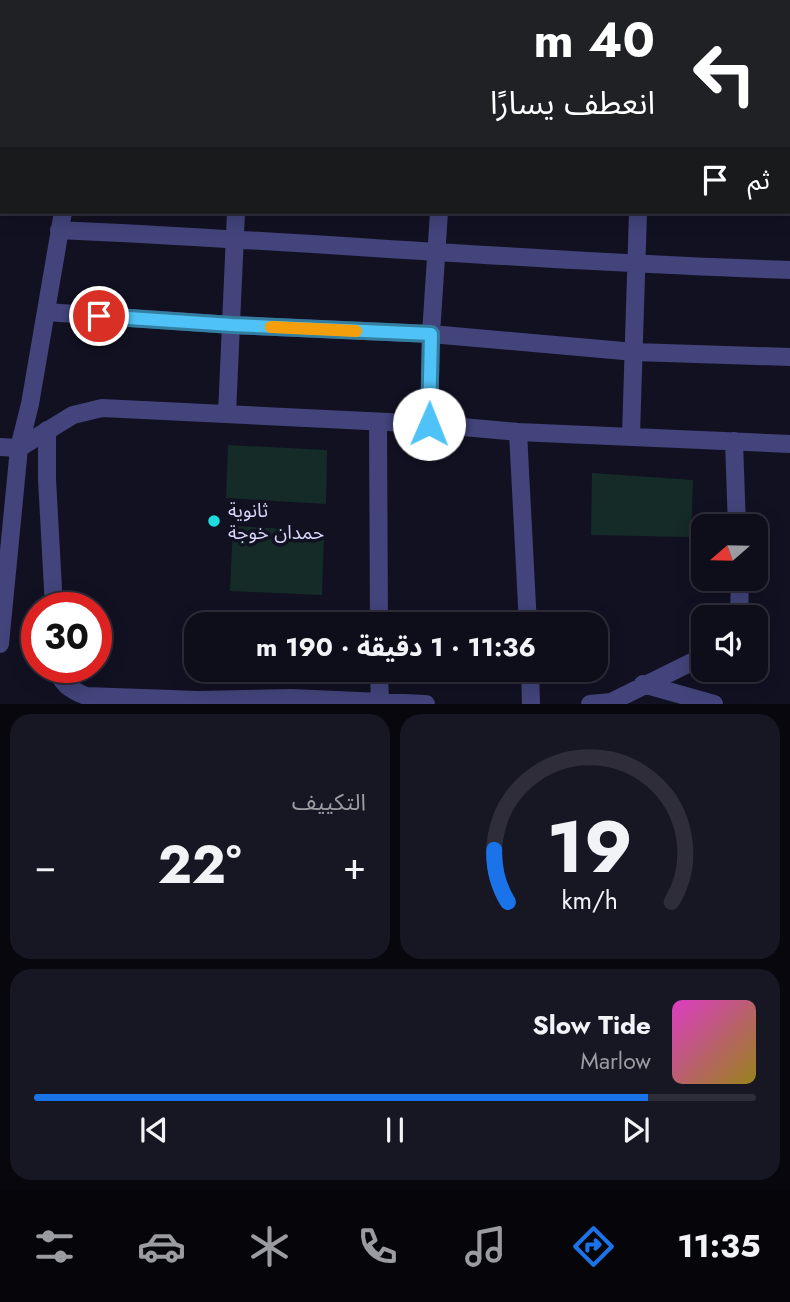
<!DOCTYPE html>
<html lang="ar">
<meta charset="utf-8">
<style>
:root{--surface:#0e0d1a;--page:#171623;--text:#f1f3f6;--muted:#9b9ca2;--line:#2e2d39;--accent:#1a73e8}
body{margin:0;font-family:Jost,"Noto Sans Arabic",sans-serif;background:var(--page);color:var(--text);direction:rtl;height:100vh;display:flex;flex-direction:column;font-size:26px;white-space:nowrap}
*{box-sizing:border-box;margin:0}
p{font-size:23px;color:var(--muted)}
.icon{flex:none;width:38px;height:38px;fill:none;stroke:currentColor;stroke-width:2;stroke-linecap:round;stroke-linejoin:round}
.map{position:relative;height:704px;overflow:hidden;direction:ltr}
.panel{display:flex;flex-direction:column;gap:10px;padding:10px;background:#08070e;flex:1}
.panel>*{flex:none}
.top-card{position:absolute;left:0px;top:0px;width:791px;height:214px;box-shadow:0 4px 18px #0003,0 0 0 2px var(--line);direction:rtl;background:#202124;color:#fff;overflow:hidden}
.needle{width:46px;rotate:250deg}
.fabs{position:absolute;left:691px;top:514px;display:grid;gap:14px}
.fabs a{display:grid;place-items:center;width:77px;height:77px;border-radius:14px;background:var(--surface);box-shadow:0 4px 18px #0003,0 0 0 2px var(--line);font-size:35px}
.speed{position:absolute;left:21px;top:592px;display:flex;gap:14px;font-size:35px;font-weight:700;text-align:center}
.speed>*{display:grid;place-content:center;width:91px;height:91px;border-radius:50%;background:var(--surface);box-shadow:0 4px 18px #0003,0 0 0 2px var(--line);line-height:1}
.speed .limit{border:10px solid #d22;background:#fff;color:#111}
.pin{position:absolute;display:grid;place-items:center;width:60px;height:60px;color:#fff;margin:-30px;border:4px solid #fff;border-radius:50%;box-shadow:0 2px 7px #0007}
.me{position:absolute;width:77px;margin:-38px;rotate:1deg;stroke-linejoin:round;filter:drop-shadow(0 0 5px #0008)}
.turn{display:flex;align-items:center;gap:24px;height:147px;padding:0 21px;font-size:32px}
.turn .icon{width:91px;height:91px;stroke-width:2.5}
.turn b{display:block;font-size:49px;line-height:60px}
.then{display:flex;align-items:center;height:66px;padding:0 21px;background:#0003;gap:14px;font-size:26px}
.big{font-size:52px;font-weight:700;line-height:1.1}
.panel .card{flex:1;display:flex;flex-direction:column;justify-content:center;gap:10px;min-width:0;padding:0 24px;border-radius:21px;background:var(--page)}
.panel .dial{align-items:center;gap:0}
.dial svg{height:182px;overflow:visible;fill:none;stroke:var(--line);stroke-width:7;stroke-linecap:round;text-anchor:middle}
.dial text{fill:var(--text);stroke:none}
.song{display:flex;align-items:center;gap:21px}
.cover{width:84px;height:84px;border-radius:10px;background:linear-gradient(135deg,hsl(310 70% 55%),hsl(50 70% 35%))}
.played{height:7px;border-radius:4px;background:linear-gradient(90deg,var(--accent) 85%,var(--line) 85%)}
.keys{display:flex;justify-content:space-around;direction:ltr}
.heat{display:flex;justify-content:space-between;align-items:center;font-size:38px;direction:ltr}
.panel .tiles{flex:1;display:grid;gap:10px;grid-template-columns:1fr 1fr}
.card:last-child{grid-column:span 2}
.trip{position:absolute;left:184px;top:612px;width:424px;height:70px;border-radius:21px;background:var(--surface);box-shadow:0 4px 18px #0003,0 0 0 2px var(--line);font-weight:700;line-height:70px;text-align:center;direction:rtl}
.tab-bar{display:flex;height:112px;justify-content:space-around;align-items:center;background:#06050a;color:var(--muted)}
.tab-bar .icon{width:49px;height:49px}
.tab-bar .on{color:var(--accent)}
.tab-bar b{font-size:32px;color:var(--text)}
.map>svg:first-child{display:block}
.green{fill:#152b28}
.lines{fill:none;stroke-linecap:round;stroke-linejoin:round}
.minor{stroke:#42447b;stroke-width:18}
.route-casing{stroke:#337fa1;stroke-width:18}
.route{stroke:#4fc3f7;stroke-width:12}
.slow{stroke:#f59e0b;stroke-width:12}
.poi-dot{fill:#1ddcdf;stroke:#121122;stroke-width:2.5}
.labels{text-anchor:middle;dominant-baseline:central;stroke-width:7;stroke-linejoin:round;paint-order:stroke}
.poi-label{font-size:19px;fill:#d8d7fa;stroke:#121122;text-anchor:start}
</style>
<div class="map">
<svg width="790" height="704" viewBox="0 0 790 704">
<rect width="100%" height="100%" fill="#121122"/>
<path class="green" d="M228,445L327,450L326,504L226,498Z
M592,473L693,480L691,537L591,535Z
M233,526L324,531L322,595L230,591Z"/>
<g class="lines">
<path class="minor" d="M625,0L642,2
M109,2V0
M297,2V0
M411,2V0
M500,2V0
M703,2V0
M789,13H790
M789,100H790
M789,185H790
M0,193L2,194
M59,230C303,241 546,262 790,270
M46,312L232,325L431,334L635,352L790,357
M227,414L236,212
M378,422L379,625
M429,424L431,334L439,212
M47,430V479L54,607
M518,432L528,625
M631,435L638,212
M734,441L737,527
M0,447L19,448L73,415L102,408L429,424L518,432L790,444
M739,618L740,579
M0,644L19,448L30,404L63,212
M57,667C60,684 71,690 86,696L198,700L291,698L426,704
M379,670L380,704
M530,670L531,704
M643,684L714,704
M590,704L611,702L704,656"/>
</g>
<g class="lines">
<defs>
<path id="route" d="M99,316L232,325L431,334L429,424"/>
</defs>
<use href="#route" class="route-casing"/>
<use href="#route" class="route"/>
<path class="slow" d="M271,327L356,331"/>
</g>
<circle class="poi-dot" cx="214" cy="521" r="7"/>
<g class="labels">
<g class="poi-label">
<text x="228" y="510">ثانوية<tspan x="228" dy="22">حمدان خوجة</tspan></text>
</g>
</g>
</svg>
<div class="fabs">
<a><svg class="needle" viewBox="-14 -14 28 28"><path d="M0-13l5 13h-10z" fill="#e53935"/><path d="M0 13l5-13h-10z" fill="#9b9ca2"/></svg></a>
<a><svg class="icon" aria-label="sound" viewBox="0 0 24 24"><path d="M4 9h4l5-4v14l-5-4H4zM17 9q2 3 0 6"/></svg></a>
</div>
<div class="speed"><div class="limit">30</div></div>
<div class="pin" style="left:99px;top:316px;background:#d93025"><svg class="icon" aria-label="arrive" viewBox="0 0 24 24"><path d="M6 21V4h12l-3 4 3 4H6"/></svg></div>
<svg class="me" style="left:429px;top:424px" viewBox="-20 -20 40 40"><circle r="19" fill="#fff"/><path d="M0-13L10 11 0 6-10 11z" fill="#4fc3f7"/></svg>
<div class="trip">11:36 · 1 دقيقة · 190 m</div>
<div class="top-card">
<div class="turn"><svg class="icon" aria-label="left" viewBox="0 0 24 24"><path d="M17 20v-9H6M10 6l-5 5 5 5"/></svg><div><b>40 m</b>انعطف يسارًا</div></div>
<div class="then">ثم<svg class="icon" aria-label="arrive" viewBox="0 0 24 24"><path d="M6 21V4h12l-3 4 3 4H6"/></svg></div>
</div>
</div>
<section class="panel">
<div class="tiles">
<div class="card dial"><svg viewBox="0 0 100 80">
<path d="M14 69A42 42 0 1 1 86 69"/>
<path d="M14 69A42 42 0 0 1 8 46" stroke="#1a73e8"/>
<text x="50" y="56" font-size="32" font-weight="700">19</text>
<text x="50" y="72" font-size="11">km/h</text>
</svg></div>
<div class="card"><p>التكييف</p>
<div class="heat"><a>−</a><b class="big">22°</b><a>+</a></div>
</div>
<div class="card">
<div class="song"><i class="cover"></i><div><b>Slow Tide</b><p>Marlow</p></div></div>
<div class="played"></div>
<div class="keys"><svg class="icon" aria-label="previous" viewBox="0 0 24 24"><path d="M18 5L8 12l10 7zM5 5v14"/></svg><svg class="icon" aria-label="pause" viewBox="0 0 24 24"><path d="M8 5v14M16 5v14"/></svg><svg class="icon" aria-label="next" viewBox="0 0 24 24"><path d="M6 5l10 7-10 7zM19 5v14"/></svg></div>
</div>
</div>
</section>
<nav class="tab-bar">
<b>11:35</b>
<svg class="icon on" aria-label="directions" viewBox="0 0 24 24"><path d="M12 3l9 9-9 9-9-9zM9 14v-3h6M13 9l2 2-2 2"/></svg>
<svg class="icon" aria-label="music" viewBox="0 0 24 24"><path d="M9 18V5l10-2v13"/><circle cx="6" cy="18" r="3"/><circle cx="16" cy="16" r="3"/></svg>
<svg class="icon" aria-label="phone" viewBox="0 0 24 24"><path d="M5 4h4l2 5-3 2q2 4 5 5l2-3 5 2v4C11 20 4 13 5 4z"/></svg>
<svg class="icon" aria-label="climate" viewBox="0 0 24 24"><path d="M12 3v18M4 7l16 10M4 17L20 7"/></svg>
<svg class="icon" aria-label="car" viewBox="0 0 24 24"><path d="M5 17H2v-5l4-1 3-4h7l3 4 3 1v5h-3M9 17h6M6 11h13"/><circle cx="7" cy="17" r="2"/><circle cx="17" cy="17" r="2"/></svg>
<svg class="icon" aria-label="filters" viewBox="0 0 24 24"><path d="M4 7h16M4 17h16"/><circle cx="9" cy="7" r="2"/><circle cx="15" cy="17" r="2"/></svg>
</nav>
